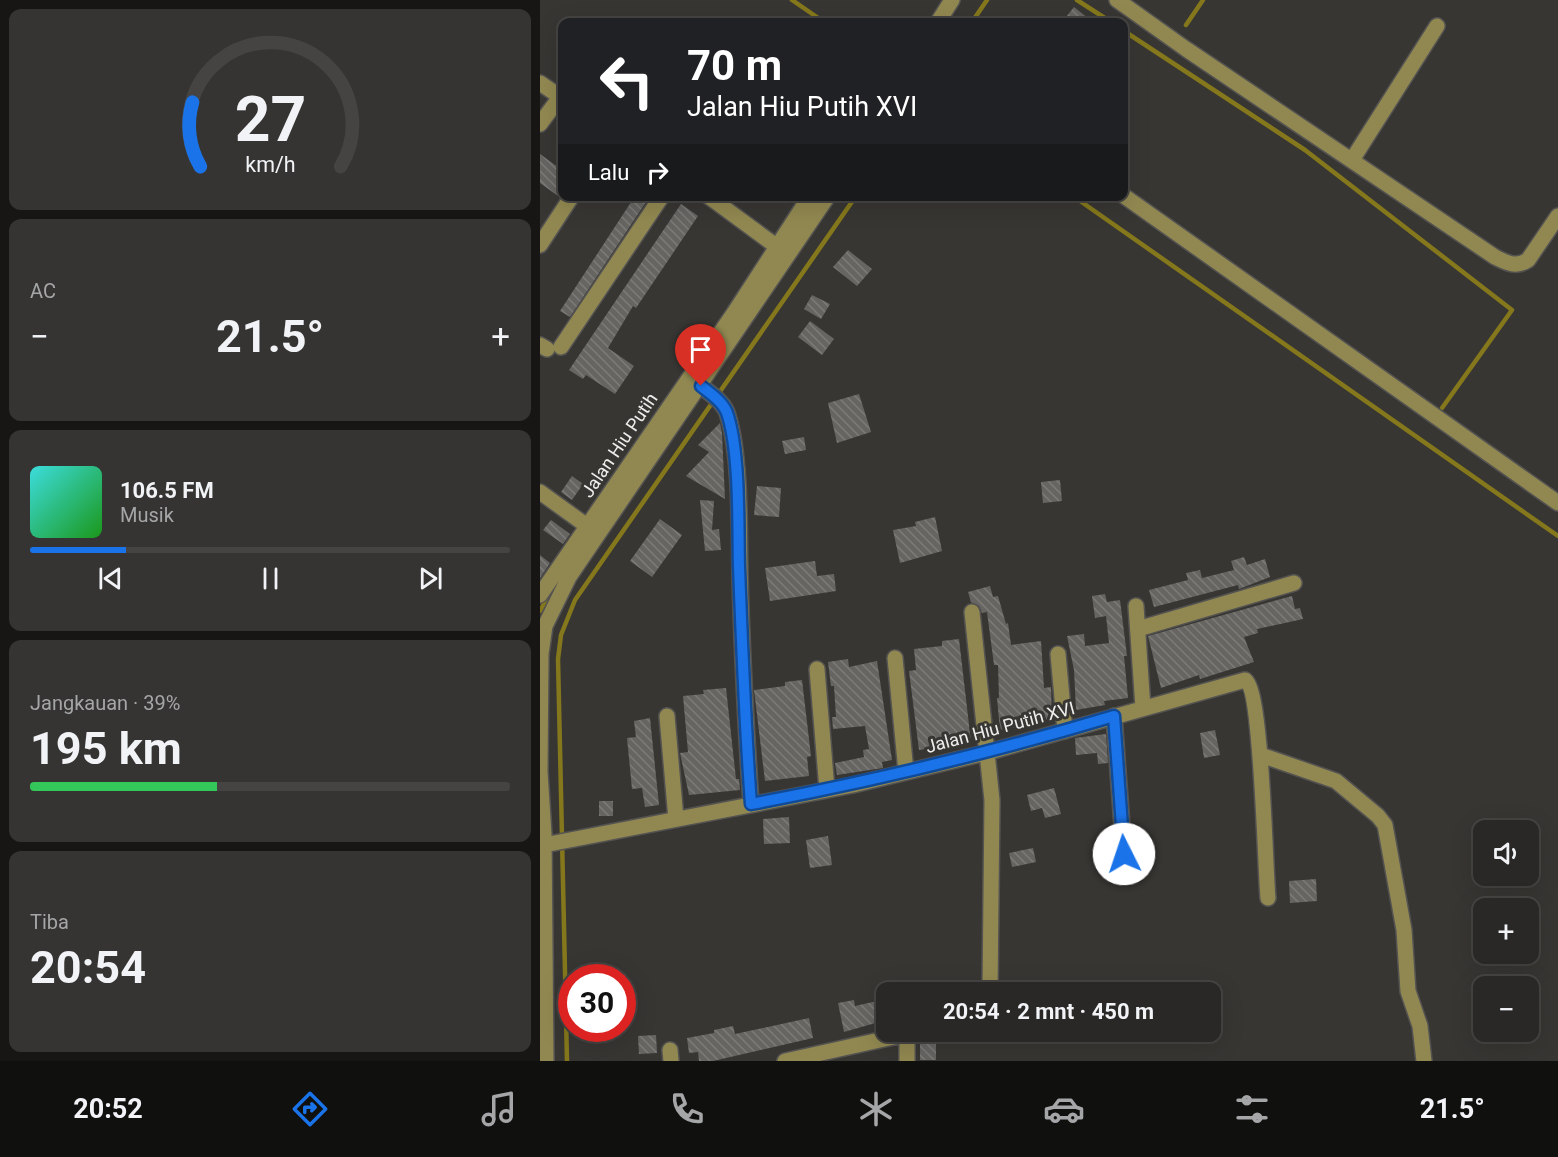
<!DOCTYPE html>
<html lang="id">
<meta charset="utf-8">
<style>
:root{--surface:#292826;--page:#353432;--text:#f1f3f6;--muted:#a5a6a7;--line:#454443;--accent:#1a73e8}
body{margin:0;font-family:Roboto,sans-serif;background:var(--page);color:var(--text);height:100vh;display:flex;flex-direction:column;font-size:22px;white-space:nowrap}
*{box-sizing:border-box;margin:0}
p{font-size:20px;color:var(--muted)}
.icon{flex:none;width:33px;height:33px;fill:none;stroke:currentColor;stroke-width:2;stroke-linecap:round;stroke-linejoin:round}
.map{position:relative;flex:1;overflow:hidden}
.drawer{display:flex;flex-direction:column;gap:9px;padding:9px;background:#171615;width:540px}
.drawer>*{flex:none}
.banner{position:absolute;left:18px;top:18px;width:570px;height:183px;border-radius:12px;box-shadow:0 6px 24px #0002,0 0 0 2px var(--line);background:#202124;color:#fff;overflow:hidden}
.fabs{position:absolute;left:933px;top:820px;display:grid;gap:12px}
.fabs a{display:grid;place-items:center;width:66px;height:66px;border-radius:12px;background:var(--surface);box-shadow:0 6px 24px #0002,0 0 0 2px var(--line);font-size:30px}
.speed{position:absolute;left:18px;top:964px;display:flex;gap:12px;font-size:30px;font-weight:700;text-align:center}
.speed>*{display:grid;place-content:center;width:78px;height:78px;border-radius:50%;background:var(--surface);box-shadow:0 6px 24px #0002,0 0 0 2px var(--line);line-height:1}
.speed .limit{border:9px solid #d22;background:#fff;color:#111}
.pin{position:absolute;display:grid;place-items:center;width:51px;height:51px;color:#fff;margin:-62px -26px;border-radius:50% 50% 50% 0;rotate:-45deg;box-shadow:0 0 6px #0007}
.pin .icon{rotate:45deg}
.me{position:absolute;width:66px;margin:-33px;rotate:356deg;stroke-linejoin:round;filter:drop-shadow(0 0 4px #0008)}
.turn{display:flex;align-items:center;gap:21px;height:126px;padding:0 30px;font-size:27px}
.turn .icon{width:78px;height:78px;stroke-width:2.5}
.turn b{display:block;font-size:42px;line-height:51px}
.then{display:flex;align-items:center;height:57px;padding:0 30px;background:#0003;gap:12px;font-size:22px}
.big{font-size:45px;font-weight:700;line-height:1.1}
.drawer .tile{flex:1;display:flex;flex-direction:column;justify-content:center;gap:9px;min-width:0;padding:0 21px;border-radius:12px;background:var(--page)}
.drawer .dial{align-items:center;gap:0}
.dial svg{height:156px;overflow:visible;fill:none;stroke:var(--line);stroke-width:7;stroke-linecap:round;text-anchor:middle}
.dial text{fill:var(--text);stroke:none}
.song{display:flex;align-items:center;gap:18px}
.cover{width:72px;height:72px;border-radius:9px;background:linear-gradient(135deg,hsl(180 70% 55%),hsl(120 70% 35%))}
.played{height:6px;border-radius:3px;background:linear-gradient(90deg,var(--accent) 20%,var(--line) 20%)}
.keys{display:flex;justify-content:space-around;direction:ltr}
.heat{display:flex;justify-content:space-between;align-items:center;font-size:33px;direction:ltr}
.charge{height:9px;border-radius:4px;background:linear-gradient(90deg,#34c759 39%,var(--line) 0)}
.trip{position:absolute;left:336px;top:982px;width:345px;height:60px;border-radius:12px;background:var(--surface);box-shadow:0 6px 24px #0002,0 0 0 2px var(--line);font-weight:700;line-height:60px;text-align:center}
.dock{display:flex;height:96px;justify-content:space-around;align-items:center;background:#10100f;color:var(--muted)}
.dock .icon{width:42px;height:42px}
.dock .current{color:var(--accent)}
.dock b{font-size:27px;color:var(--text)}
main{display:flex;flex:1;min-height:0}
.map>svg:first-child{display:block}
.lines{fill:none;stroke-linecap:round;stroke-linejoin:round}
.stream{stroke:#85781c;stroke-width:4.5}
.building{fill:url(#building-back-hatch)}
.minor-casing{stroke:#545351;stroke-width:18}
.minor{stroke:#918851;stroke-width:15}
.route-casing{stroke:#114b97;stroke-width:15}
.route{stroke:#1a73e8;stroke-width:10}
.labels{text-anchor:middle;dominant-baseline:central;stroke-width:6;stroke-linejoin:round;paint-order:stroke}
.street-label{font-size:18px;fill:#eeeeec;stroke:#373633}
</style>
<main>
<section class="drawer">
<div class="tile dial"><svg viewBox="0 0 100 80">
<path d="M14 69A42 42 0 1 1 86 69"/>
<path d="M14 69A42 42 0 0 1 10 36" stroke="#1a73e8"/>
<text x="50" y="56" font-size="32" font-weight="700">27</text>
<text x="50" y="72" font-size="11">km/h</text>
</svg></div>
<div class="tile"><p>AC</p>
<div class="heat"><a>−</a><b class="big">21.5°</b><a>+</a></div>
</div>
<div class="tile">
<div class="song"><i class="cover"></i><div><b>106.5 FM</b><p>Musik</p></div></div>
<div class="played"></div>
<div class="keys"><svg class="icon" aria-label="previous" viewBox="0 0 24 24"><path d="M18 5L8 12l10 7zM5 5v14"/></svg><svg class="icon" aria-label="pause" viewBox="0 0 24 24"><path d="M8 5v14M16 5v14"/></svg><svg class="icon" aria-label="next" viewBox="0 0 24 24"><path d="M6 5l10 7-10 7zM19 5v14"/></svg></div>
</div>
<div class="tile"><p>Jangkauan · 39%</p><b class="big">195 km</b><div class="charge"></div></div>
<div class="tile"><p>Tiba</p><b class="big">20:54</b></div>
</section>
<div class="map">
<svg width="1018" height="1061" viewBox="0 0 1018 1061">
<defs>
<pattern id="building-back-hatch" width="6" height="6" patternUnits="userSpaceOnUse" patternTransform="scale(1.5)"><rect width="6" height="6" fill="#666562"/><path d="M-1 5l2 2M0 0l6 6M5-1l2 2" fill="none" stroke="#7c7b79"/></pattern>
</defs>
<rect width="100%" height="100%" fill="#373633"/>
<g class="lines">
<path class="stream" d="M252,0L284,22
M537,0L571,22
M432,22L447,0
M646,25L663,0
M584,31L765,150L972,310L902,408
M533,196L1018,536
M0,611L9,595
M27,1061L18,659L21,635L35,600L316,196"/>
</g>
<path class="building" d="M534,7L553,22H522Z
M0,154L22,170V190L18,196L0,183Z
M95,196H110L30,317L20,311Z
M141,204L158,216L96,308L93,306L68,348L94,366L75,394L46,375L43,379L29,370Z
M308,250L332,269L317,286L293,267Z
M272,295L290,304L281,319L264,309Z
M270,321L294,339L282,355L258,337Z
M319,394L331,432L297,443L288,403Z
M180,423L182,433L185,499L146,476L169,452L158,445Z
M264,437L266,450L245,454L242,441Z
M32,476L43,484L32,500L21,492Z
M520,480L522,501L503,503L501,482Z
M217,486L241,488L239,517L214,515Z
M160,500L174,501L172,530L179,529L181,550L165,551Z
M395,517L402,551L360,563L353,530L376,526L375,522Z
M120,519L142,535L112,577L90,561Z
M11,520L30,534L23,544L3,530Z
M0,555L10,563L0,578Z
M704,557L707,565L725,559L730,577L699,589L698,585L614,607L609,590L648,580L646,573L660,570L662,578L694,570L691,561Z
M275,561L277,576L294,574L296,591L230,601L225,568Z
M450,586L453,597L458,596L466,624L468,623L471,645L501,641L504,688L511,687L512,719L477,723V727L460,730L457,698H459L458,665H454L447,612L442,613L439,606L431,602L428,592Z
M565,594L567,602L580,600L587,656H584L588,698L564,701L565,705L536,710L534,670L527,636L544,634L545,646L569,643L566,616L555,618L552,596Z
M752,596L755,609L760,608L763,619L717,629L718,633L704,637L714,662L660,679L659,675L621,688L608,636Z
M419,639L431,742L379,750L369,671L376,670L374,649L402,646V641Z
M308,659L309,667L337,661L352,760L342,762L343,768L297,775L295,763L324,757L323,750L329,749L325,726L293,729L292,717H296L294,686H291L288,662Z
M262,680L271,756L267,757L269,776L225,781L214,690L245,686V682Z
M186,688L196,779H199L200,790L149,795L140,753L148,752L143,696L164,694L163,690Z
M110,718L119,805L105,807L102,788L92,789L87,738L96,737L94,721Z
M675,730L680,755L664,758L660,733Z
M566,734L568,763L558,764L557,753L536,755L535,738Z
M514,788L521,814L505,818L502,808L491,811L487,795Z
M59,801H73V816H59Z
M249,817L250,843L224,844L223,819Z
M288,836L292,865L270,868L266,840Z
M493,848L496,862L472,867L469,853Z
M776,879L777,901L750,903L749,881Z
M346,999V1020L304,1032L298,1003L314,1000L315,1006Z
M269,1018L273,1038L173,1061H159L158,1052L149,1053L147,1038L174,1033V1030L193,1026L195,1034Z
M116,1035L117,1053L99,1054L98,1036Z
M380,1044H396V1060H380Z"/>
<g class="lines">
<defs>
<path id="minor" d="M577,0L646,49L955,257C967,263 976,268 988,260L1018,216
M398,22L412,0
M0,83L22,98
M0,124L20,97
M812,160L897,26
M168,196L236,246
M584,196L1018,503
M0,245L32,196
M0,345L7,349
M21,347L122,196
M161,386C171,394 185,403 188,416C201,457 199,531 200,576C202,652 206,728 211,804
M0,492L47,526
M0,595L194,313L270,196
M596,606L603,708
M432,612L452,800L450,993
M598,629L754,583
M518,654L525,731
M355,658L366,772
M277,669L287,790
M127,716L136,819
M574,716L584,854
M721,755L796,781L838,816L845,825L864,930L868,991L880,1026L884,1061
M4,845L313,785L449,752L705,680C722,689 725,868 728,898
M367,1034V1061
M130,1050L131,1061
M6,1061L4,834L0,772L1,654L5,626L29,577L288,196
M245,1061L376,1032"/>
</defs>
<use href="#minor" class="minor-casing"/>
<use href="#minor" class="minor"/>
</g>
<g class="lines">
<defs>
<path id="route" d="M161,386C171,394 185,403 188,416C200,455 198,524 199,567C202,646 205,725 211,804C334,781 454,752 574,716L584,854"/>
</defs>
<use href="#route" class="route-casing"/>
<use href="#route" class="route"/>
</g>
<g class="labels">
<g class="street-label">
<text transform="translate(79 445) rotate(-56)">Jalan Hiu Putih</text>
<text transform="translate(460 727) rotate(-15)">Jalan Hiu Putih XVI</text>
</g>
</g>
</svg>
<div class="fabs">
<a><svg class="icon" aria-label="sound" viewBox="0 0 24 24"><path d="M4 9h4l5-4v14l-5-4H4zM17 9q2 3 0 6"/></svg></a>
<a>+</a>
<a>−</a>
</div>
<div class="speed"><div class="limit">30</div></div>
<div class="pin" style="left:161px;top:386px;background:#d93025"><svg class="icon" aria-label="arrive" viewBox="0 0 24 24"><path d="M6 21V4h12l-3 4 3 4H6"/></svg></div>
<svg class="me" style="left:584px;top:854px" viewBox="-20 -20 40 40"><circle r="19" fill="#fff"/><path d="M0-13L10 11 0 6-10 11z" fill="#1a73e8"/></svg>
<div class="trip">20:54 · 2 mnt · 450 m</div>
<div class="banner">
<div class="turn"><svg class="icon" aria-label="left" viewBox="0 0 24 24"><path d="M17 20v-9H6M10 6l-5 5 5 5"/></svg><div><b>70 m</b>Jalan Hiu Putih XVI</div></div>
<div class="then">Lalu<svg class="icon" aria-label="right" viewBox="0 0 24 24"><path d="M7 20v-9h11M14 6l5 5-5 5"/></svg></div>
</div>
</div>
</main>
<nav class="dock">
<b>20:52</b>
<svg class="icon current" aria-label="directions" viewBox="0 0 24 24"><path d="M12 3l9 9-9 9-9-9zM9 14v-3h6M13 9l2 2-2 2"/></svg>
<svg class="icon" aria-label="music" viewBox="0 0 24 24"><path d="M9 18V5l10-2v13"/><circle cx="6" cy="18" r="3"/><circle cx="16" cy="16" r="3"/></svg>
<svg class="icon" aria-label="phone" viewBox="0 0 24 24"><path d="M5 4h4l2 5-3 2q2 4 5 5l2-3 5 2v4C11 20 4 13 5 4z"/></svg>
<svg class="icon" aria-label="climate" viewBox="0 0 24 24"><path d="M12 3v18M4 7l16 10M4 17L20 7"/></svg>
<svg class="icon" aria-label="car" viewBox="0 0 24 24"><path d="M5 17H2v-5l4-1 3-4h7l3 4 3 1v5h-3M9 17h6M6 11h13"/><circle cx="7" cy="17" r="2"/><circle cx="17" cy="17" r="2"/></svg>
<svg class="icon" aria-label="filters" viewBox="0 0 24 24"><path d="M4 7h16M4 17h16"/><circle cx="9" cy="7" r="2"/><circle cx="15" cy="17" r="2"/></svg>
<b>21.5°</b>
</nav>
